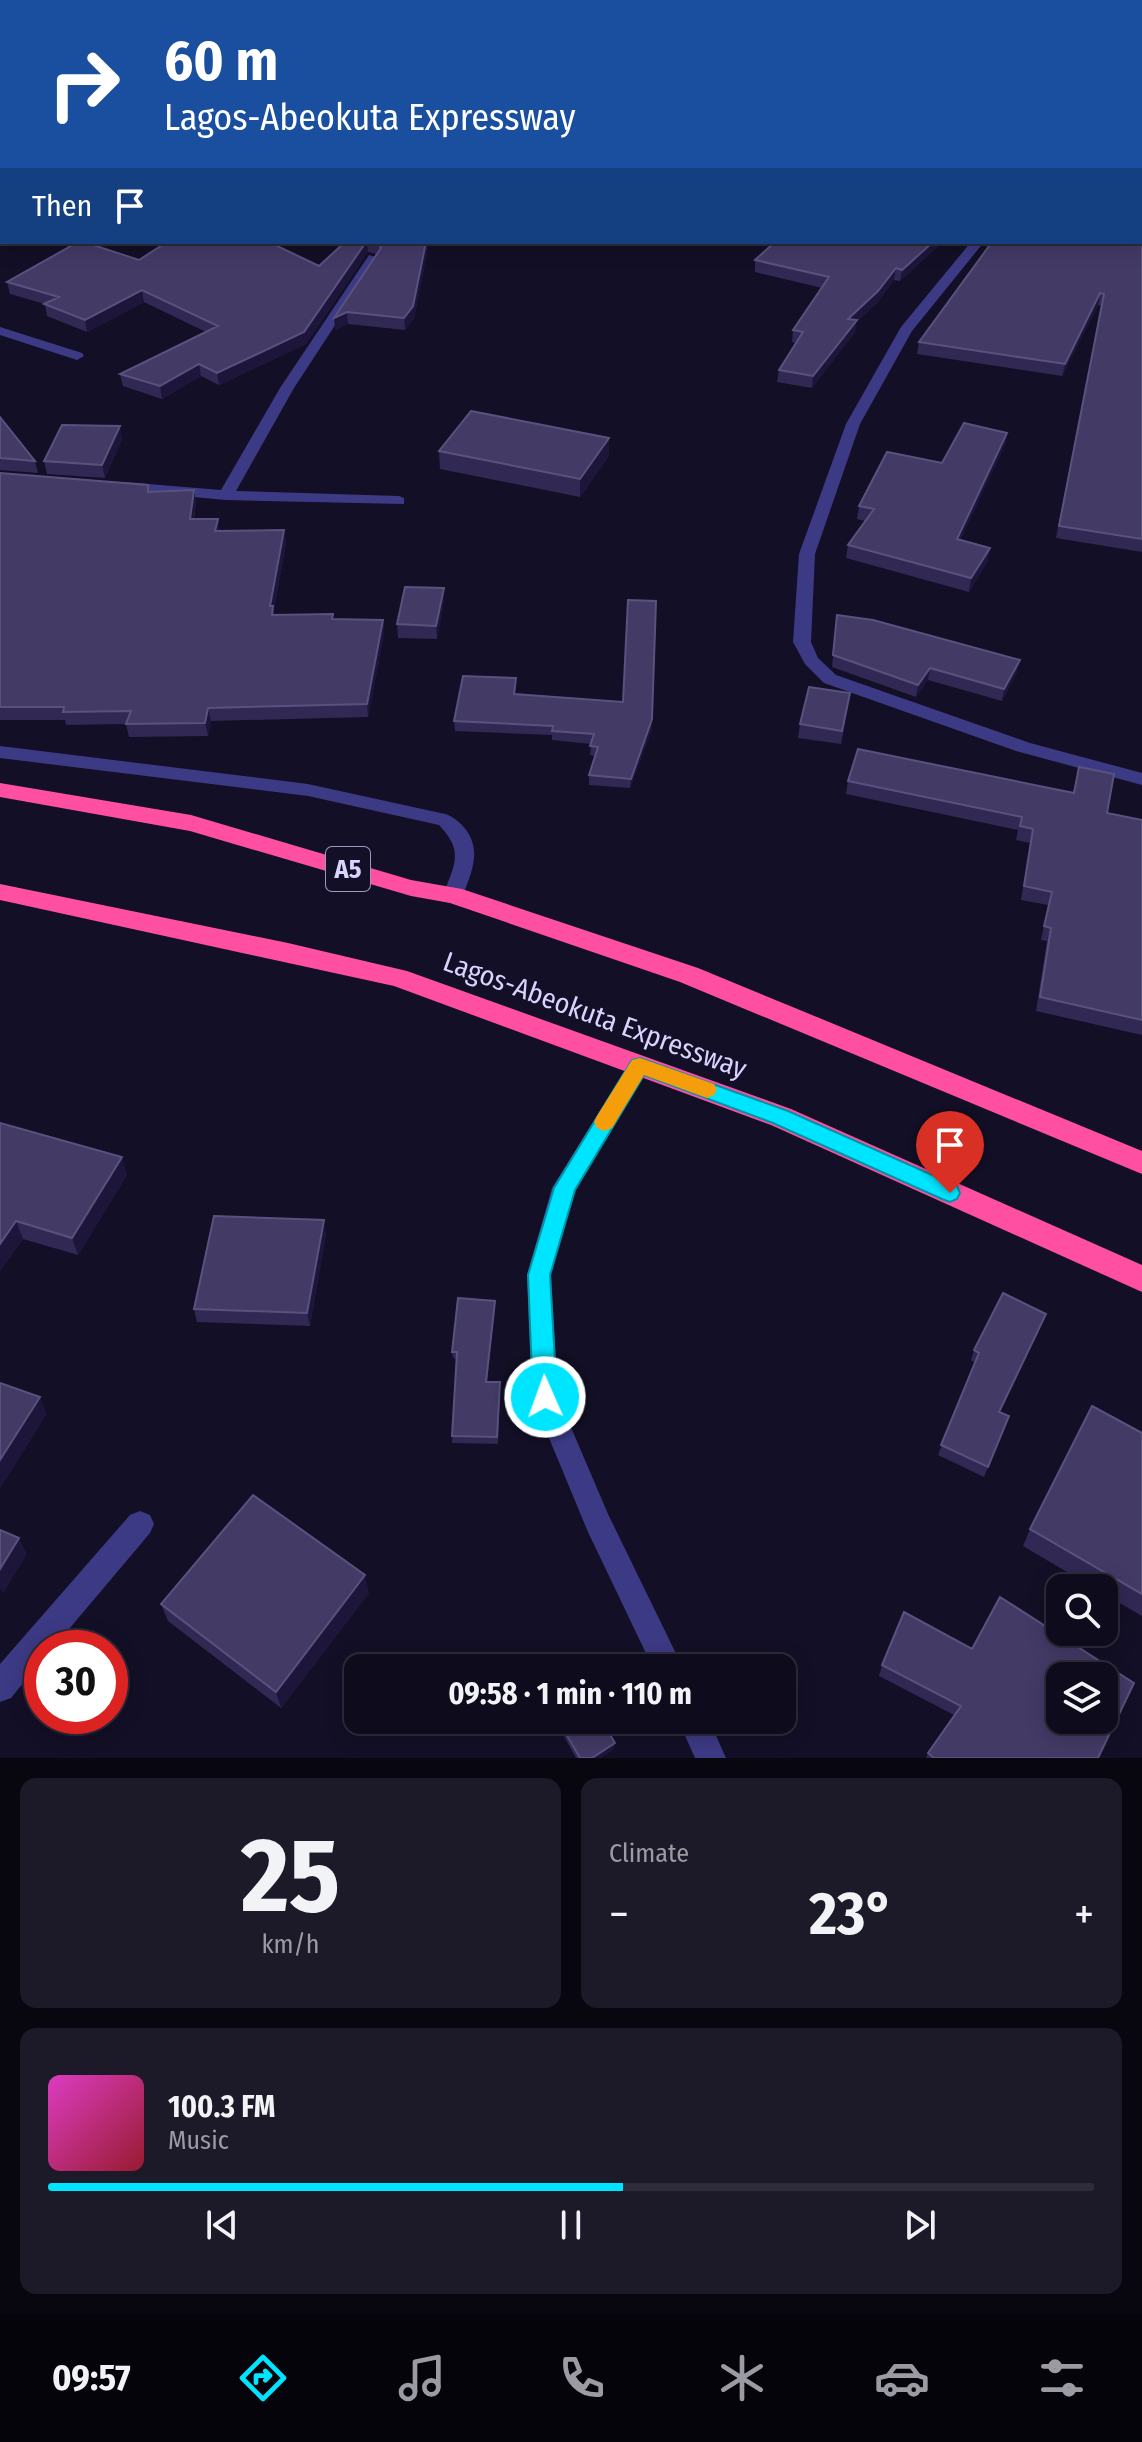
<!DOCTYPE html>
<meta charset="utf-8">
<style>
:root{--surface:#0e0b1c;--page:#1c1929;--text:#f1f3f6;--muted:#9b9ba3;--line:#2e2b3b;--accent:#00e5ff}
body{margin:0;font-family:"Fira Sans Condensed",sans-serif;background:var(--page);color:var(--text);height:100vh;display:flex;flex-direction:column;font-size:30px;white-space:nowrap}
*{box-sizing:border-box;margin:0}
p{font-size:26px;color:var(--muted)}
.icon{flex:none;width:44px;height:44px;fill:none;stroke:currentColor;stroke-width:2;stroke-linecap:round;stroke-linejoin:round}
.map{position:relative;height:1758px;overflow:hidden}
.sheet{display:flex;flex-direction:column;gap:20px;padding:20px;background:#08060f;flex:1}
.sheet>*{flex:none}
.guide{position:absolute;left:0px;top:0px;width:1142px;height:244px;box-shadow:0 4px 20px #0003,0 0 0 2px var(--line);background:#1a4fa0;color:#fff;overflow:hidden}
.controls{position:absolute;left:1046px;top:1574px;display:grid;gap:16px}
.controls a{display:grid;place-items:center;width:72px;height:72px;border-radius:16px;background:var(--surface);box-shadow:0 4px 20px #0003,0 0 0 2px var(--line);font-size:40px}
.speed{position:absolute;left:24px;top:1630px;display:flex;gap:16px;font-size:40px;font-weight:700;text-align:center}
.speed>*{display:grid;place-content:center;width:104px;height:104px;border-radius:50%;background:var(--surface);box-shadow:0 4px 20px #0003,0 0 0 2px var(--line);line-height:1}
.speed .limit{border:12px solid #d22;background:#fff;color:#111}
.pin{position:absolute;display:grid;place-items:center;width:68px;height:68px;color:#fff;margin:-82px -34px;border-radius:50% 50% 50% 0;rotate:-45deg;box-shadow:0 0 8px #0007}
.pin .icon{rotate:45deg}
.me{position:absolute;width:88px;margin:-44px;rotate:358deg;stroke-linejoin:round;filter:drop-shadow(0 0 6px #0008)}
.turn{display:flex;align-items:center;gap:28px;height:168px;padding:0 32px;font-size:36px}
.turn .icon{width:104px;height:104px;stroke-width:2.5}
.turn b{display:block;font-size:56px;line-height:68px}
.then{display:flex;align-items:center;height:76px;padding:0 32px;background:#0003;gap:16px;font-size:30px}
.big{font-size:60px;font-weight:700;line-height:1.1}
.sheet .tile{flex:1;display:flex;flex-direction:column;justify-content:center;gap:12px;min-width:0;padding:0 28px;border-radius:16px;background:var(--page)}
.sheet .dial{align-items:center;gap:0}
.dial b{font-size:104px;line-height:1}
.song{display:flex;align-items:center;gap:24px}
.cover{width:96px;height:96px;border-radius:12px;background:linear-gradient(135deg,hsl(310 70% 55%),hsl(350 70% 35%))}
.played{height:8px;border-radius:4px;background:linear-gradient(90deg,var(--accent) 55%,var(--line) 55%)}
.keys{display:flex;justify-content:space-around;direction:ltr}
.heat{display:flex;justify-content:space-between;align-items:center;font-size:44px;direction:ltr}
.sheet .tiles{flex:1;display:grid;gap:20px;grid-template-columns:1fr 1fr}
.tile:last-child{grid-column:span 2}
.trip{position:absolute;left:344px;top:1654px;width:452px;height:80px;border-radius:16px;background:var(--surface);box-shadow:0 4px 20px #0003,0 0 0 2px var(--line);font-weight:700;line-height:80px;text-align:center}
.tabs{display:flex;height:128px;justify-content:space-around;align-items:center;background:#06040b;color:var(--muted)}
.tabs .icon{width:56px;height:56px}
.tabs .selected{color:var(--accent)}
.tabs b{font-size:36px;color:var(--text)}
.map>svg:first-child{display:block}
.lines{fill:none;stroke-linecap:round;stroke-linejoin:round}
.river{fill:#0c2248;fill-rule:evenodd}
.street{fill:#3d3a85;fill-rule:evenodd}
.highway{fill:#ff4fa3;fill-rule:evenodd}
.wall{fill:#312854}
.shaded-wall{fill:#1d163a}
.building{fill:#433a66;stroke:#5a527e;stroke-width:2;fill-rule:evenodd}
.route{fill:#00e5ff;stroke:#0095a6;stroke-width:2}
.slow{fill:#f59e0b}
.labels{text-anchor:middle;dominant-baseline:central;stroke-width:8;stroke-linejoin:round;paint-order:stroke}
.shield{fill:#130f26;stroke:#9e99be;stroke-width:2}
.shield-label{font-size:26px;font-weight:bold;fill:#d9d4ff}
.street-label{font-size:28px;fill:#d9d4ff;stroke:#130f26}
</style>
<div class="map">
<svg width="1142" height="1758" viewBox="0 0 1142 1758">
<rect width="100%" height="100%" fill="#130f26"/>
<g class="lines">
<path class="river" d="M494,0H529L530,2H495Z"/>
<path class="street" d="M2,233L3,242L0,243V234Z
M971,242H984L912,331L860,424L815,554L811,642L818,658L836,675L1030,743L1142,773V785L1016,751L824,683L805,664L793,642L799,554L846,424L901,327Z
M369,255L379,258L294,388L236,491L399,496L404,498V504L226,500L119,490L116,487L124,482L221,490L280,388Z
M0,327L82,353L84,356L77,360L0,335Z
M0,746L308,784L445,814C452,816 455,819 461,824C483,847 473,869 463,895L460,900H446L443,895C455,864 464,851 439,825L308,796L0,758Z
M640,1056L648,1059L651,1065L575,1190L551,1275L558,1397L608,1514L683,1668H653L588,1532L532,1397L527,1275L552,1188L632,1059Z
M140,1511L150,1515L154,1524L150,1533L53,1648H42V1660L11,1698L0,1702V1664L130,1515Z
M678,1720H709L726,1758H695Z"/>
<path class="highway" d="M0,783L191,815L411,880L462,889L698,968L1142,1151V1174L680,982L450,903L411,896L190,831L0,797Z
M0,884L288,943L407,971L791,1109L1142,1265V1292L771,1125L394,986L0,900Z"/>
</g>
<path class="wall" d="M1142,117V552L1056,538L1101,306L1098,305L1062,376L917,354L919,342L1140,242V119Z
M345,242H429L414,318L405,330L348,324L335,330L376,254L368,252L306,344L219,385L201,376L162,399L123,386L120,374L206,332L144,302L87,332L47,316L45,304L10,294L7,282L139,260L319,266Z
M775,242H943L900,281L894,280L877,303L856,322L855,332L812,388L777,382L779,370L796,343L792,342L793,330L822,288L755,272V260Z
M0,417L35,461L38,473L0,470Z
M1007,433L1005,445L960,540L988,561L969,592L846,558L848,545L865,521L857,519L859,506L942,463Z
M609,438V456L580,497L440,469L439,451Z
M122,439L105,478L47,474L44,461Z
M0,473L149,492L194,490L196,502L194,519L220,531L284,530L286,543L274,609V615L333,620H383L384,633L368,717L211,721L208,736L129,737L126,724L66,725L65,720H0Z
M444,601L437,639L398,638L397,624Z
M837,615L1017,672L1002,701L928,680L916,697L832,667Z
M516,688L515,694L652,729L630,788L589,785V775L595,756L590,755L591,744L552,740V735L455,731L454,721Z
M848,707L841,744L798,738L800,724Z
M1079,767L1107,813L1142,820V1035L1036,1011L1047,941L1041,940L1048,905L1021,900L1030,843L1016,840L1018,830L846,794L848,781L1073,792Z
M0,1123L127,1175L78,1255L23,1239L0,1271Z
M326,1234L310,1326L197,1322L194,1309Z
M495,1307L487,1382L500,1389L498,1444L452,1443L457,1359L453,1358L452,1352Z
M1042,1324L1000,1412L1005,1426L984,1477L938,1455L975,1363L971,1360L974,1350Z
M1142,1433V1616L1104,1594V1588H1094L1023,1546L1030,1529Z
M369,1593L281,1708L168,1621L161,1604Z
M882,1665L1098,1758H926L928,1753L954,1715L879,1676Z
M555,1720H601L615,1743L614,1749L600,1758H576Z"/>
<path class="shaded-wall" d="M366,242H367L368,252L306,344L219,385L217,373Z
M426,242H429L414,318L405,330L404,318Z
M933,242H943L900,281L902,270Z
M896,268L894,280L877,303L856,322L855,332L812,388L813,376L848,319Z
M142,290L144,302L87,332L85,320Z
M1100,293L1098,305L1062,376L1065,364Z
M347,312L348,324L335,330L334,318Z
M199,364L201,376L162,399L160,386Z
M120,426L122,439L105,478L102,465Z
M1007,433L1005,445L955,552L957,539Z
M609,438V456L580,497V479Z
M194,490L196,502L192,532L190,519Z
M218,519L220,532L215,531Z
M284,530L286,543L274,609L275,619L273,628L270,606Z
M990,548L988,561L969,592L971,578Z
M444,588V601L437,639L436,626Z
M383,620L384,633L368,717L367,704Z
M1020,660L1017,672L1002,701L1004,689Z
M930,668L928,680L916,697L918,685Z
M208,708L211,721L208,736L205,723Z
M652,719V729L630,788L631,779Z
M122,1157L127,1175L78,1255L72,1238Z
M324,1220L326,1234L310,1326L307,1313Z
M16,1221L23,1239L0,1271V1244Z
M495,1301V1307L486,1389V1382Z
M1046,1314L1042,1324L996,1421L999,1412Z
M40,1397L47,1414L0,1489V1460Z
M19,1538L27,1554L3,1594L0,1588V1569Z
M365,1575L369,1593L281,1708L276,1692Z
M615,1743L614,1749L600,1758H592Z"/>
<path class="building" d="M2,51V132L0,131V52Z
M1142,117V135L1140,134V119Z
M1140,142L1142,143V164H1140V174H1142V539L1059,526L1104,294L1100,293L1065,364L919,342L992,242H1140Z
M78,242H84L139,260L167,242H269L319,266L345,242H366L304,332L217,373L199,364L160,386L120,374L218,326L142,290L85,320L44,304L59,297L7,282Z
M372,242H426L413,306L404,318L347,312L334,318L381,248L379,244Z
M775,242H933L902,270L896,268L878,291L848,319L857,320L813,376L779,370L803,332L793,330L829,277L755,260Z
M471,411L609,438L580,479L439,451Z
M0,417L35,461L0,458Z
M964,423L1007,433L957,539L990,548L971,578L848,545L874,509L859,506L887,452L942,463Z
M62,425L120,426L102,465L44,461Z
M0,473L148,485V492L194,490L190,519H218L215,531L284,530L270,606H273L272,615L333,614L332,619L383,620L367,704L208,708L205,723L126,724L131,711L63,712L64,707H0Z
M405,587L444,588L436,626L397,624Z
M628,600L656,601L652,719L631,779L589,775L598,747L590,746L594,734L552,731L553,726L454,721L463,676L516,678L514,694L623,702Z
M837,615L873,620L1020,660L1004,689L930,668L918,685L833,655Z
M809,687L850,693L842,731L800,724Z
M858,749L1074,793L1079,767L1114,774L1107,813L1142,820V1020L1040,997L1051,928L1044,926L1052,892L1024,886L1033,829L1020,826L1022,817L848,781Z
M0,1123L122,1157L72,1238L16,1221L0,1244Z
M214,1216L324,1220L307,1313L194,1309Z
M1003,1293L1046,1314L999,1412L1009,1416L988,1467L941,1445L979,1353L974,1350Z
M458,1298L495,1301L486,1382H500L497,1437L452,1436L457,1352H452Z
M0,1383L40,1397L0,1460Z
M1092,1406L1142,1433V1594L1030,1529Z
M253,1495L365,1575L276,1692L161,1604Z
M0,1530L19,1538L0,1569Z
M1000,1597L1134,1683L1098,1758H934L928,1753L961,1706L882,1665L904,1612L972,1649ZM1060,1676H1104V1720H1060Z
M558,1720H601L615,1743L592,1758H580Z"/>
<path class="route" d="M640,1058L788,1111L957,1186L960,1193L957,1199L950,1202L942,1199L773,1123L644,1075L575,1190L550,1275L557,1397L553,1405L545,1408L536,1405L533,1397L528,1275L554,1188L632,1060Z"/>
<path class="slow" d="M640,1058L714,1084L717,1090L714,1095L707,1098L644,1075L612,1128L604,1131L597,1128L594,1122L597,1116L632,1060Z"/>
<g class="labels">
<rect class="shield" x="326" y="847" width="44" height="44" rx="6"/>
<g class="shield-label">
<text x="348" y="869">A5</text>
</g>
<g class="street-label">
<text transform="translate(595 1015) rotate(20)">Lagos-Abeokuta Expressway</text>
</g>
</g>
</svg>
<div class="controls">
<a><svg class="icon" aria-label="search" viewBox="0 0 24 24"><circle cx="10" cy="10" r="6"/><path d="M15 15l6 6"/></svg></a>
<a><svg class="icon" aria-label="layers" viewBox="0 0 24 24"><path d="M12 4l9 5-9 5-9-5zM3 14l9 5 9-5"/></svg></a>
</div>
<div class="speed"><div class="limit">30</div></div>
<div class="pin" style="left:950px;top:1193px;background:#d93025"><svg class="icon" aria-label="arrive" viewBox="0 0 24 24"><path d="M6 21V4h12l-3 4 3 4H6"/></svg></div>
<svg class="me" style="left:545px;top:1397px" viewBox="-20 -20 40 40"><circle r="17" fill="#00e5ff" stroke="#fff" stroke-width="3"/><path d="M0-11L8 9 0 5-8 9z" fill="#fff"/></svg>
<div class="trip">09:58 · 1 min · 110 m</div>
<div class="guide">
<div class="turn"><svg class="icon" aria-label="right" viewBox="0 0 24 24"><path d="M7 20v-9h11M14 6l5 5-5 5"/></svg><div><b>60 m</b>Lagos-Abeokuta Expressway</div></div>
<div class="then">Then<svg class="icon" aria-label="arrive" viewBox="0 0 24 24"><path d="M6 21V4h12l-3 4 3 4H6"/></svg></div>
</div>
</div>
<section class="sheet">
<div class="tiles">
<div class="tile dial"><b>25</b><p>km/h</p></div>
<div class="tile"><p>Climate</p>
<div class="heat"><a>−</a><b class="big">23°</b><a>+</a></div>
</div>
<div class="tile">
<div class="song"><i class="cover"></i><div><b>100.3 FM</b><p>Music</p></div></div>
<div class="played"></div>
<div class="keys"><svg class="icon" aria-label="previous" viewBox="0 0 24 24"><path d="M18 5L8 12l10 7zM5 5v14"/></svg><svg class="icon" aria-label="pause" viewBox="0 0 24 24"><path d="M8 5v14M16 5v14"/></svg><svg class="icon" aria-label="next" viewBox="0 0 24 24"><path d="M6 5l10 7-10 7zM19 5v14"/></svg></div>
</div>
</div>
</section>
<nav class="tabs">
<b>09:57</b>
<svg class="icon selected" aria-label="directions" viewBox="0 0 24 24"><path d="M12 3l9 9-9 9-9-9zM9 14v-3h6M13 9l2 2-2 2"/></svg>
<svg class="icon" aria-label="music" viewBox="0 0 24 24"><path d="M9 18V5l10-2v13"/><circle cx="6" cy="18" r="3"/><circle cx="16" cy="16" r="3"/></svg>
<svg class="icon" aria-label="phone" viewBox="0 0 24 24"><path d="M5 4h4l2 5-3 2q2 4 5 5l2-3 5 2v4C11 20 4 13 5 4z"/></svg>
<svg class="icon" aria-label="climate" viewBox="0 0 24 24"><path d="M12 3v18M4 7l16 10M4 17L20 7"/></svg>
<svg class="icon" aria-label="car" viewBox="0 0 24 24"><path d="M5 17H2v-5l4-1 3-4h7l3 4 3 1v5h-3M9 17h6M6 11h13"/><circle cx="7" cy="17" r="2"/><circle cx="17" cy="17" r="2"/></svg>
<svg class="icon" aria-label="filters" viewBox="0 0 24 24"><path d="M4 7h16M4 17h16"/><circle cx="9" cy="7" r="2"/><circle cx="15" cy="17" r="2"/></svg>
</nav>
